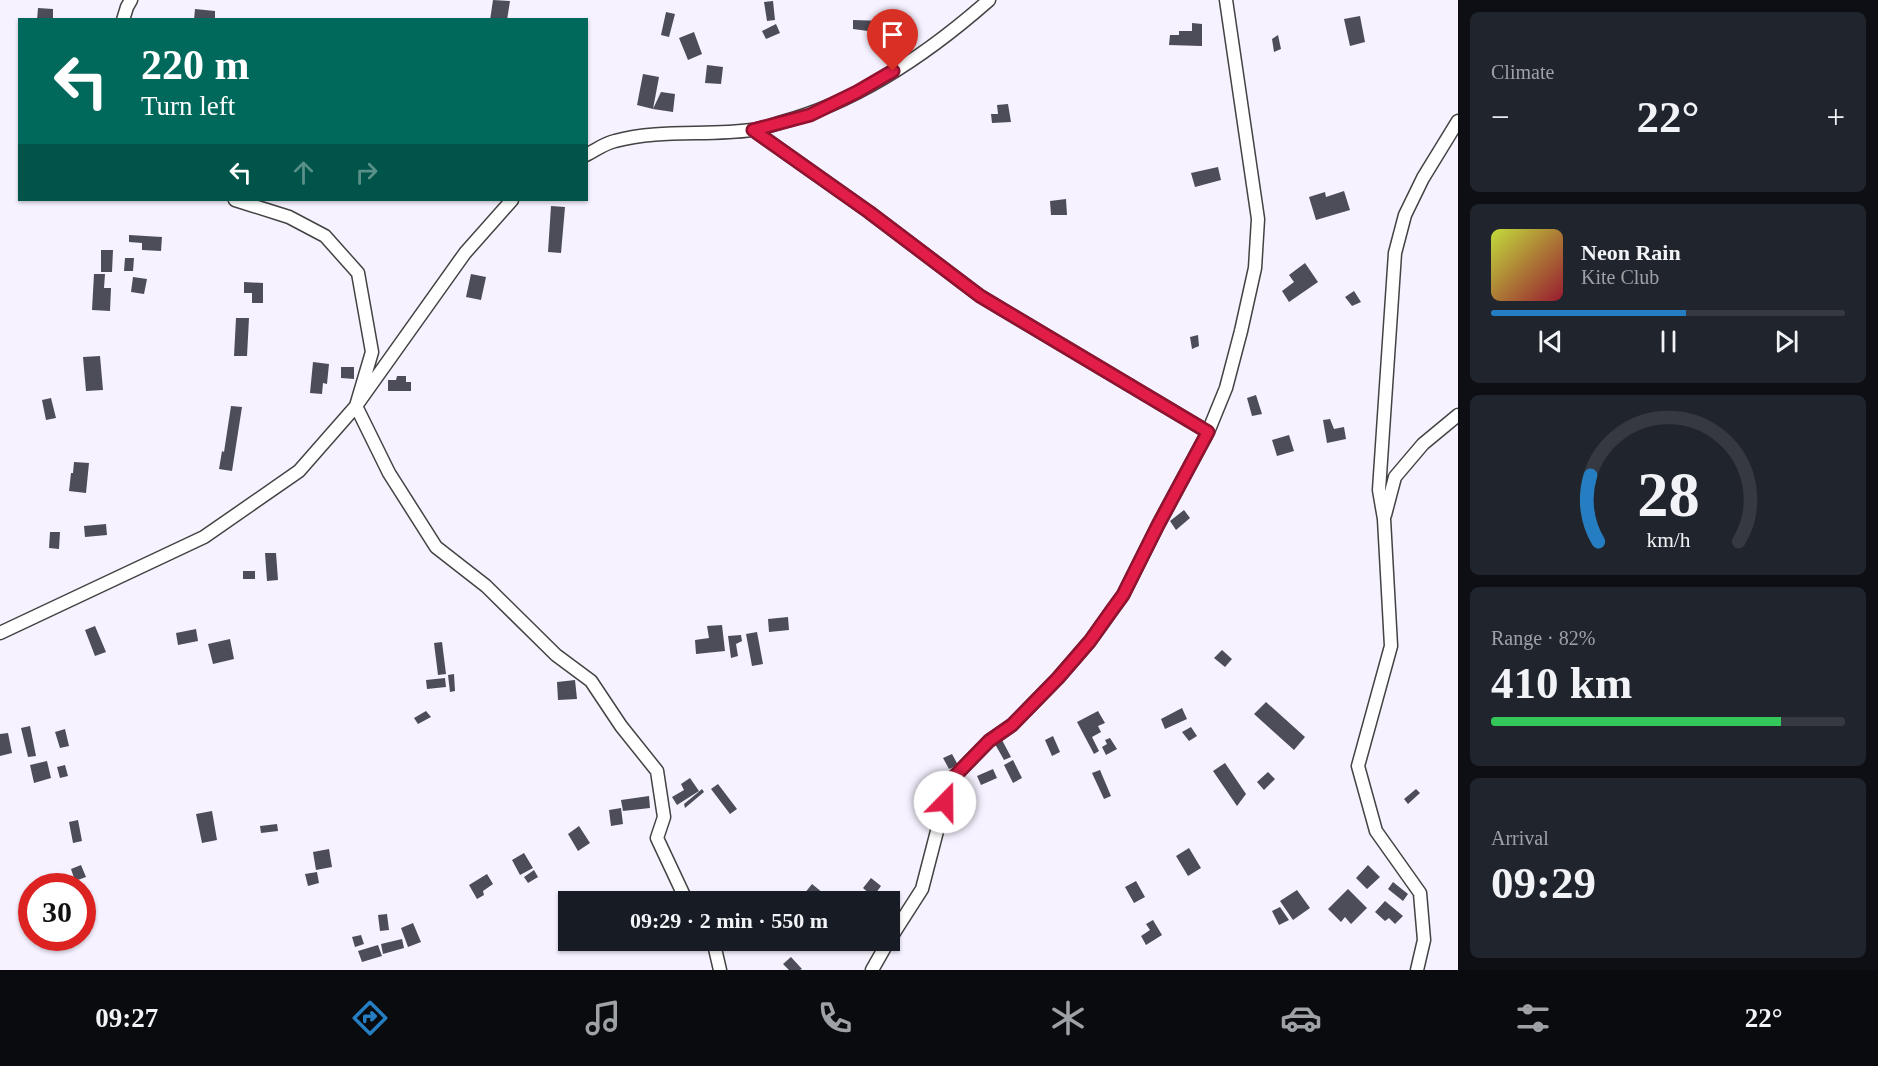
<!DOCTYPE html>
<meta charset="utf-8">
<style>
:root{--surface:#171b24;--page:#20242c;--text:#f1f3f6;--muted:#9ea1a6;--line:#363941;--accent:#257ec2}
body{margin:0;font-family:Georgia,serif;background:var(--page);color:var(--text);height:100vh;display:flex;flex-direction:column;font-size:22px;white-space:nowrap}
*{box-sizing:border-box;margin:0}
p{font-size:20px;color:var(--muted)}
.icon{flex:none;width:33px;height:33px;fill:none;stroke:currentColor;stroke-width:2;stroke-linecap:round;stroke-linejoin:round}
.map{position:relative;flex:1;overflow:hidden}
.side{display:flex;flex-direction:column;gap:12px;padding:12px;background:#0d0f14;width:420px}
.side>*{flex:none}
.guide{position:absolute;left:18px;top:18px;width:570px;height:183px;border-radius:0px;box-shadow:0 2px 4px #0004;background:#00695c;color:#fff;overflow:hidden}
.speed{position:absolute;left:18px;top:873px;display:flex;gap:12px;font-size:30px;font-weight:700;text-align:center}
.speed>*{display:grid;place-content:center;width:78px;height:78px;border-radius:50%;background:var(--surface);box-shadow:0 2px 4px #0004;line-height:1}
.speed .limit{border:9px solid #d22;background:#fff;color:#111}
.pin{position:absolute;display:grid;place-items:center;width:51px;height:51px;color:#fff;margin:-62px -26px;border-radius:50% 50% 50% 0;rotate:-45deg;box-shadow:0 0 6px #0007}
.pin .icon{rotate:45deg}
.me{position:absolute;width:66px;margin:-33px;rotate:22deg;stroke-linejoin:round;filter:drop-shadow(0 0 4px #0008)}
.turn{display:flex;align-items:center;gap:21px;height:126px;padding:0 24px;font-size:27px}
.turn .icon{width:78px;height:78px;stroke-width:2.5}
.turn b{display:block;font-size:42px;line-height:51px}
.lanes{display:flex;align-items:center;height:57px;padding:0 24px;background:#0003;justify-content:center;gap:30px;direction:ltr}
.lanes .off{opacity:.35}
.big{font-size:45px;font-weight:800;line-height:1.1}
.side .widget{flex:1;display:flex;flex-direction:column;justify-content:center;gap:9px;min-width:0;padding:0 21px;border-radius:9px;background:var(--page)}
.side .dial{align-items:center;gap:0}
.dial svg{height:156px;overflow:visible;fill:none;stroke:var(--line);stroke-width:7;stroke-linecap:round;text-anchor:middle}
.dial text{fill:var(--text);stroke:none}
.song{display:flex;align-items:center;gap:18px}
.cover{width:72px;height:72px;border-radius:9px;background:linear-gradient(135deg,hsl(70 70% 55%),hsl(350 70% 35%))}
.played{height:6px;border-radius:3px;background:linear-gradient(90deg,var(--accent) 55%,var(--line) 55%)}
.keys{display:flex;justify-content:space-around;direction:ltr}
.heat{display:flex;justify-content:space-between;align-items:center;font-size:33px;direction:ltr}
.charge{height:9px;border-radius:4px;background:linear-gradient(90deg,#34c759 82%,var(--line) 0)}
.trip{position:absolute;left:558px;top:891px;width:342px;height:60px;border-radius:0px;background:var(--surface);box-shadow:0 2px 4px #0004;font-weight:800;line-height:60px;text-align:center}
.dock{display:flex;height:96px;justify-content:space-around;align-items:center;background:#090b0e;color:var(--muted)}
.dock .icon{width:42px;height:42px}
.dock .on{color:var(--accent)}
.dock b{font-size:27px;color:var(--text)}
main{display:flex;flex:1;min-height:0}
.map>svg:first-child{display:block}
.building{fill:#4c4d59}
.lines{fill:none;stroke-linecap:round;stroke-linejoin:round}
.street-casing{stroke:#434343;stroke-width:15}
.street{stroke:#fff;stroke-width:12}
.route-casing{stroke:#92132f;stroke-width:15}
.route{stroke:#e11d48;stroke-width:10}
</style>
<main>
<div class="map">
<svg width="1458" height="970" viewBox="0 0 1458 970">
<rect width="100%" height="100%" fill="#f6f2ff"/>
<path class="building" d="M493,0L510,1L507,20H490Z
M773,1L775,20L767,21L764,2Z
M38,8L53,9V19L37,20Z
M195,9L215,11V20H194Z
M666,12L675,14L669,37L661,35Z
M1360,16L1365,42L1350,46L1344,19Z
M853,20L885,21L883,33L853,29Z
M1192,23L1202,24V46L1169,45L1170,35H1179V31H1192Z
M776,24L780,33L766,39L762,31Z
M694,32L702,54L688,60L679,38Z
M1278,35L1281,49L1274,52L1272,39Z
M707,65L723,67L721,84L705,83Z
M643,74L659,77L653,109L661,92L675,94L673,112L653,109L637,105Z
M1008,104L1011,122L992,123L991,114H998L997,105Z
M1218,167L1221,180L1195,187L1191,173Z
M1344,191L1350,210L1316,220L1309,197L1325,192L1326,197Z
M1066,199L1067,215H1051L1050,201Z
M551,206L565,207L561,253L548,252Z
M129,235L162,237L161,251L142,250V243L129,242Z
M101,250H113L112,272H101Z
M125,258H134L133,271H124Z
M1305,263L1318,282L1289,302L1282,291L1294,282L1289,275Z
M94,274H105L104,288H111L110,311L92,310Z
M471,274L486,277L481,300L466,297Z
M133,277L147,279L144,294L131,292Z
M244,282L263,283V303H252V293H244Z
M1354,291L1361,302L1352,306L1345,297Z
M236,318H249L247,356H234Z
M1198,335L1199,346L1192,349L1190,337Z
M100,356L103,390L86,391L83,357Z
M313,362L329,364L327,384L323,383L322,394L310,393Z
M341,367H354V379L341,378Z
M397,376H406V382H411V391H388V380H396Z
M1256,395L1262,414L1252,416L1247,398Z
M51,398L56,418L46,420L42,400Z
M231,406L242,407L232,471L219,469L222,451L224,452Z
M1330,419L1334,429L1344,427L1346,439L1327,443L1323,420Z
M1289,435L1294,451L1277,456L1272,440Z
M74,462L89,463L86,493L69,491L71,473H73Z
M1184,510L1190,518L1176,530L1170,521Z
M106,524L107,535L85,537L84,526Z
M50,532H60L59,549L49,548Z
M265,553H276L278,580L267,581Z
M243,571H255V579H243Z
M788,617L789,630L769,632L768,619Z
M722,625L725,651L696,654L695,640L709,638L707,626Z
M95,626L106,652L95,656L85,630Z
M196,629L198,641L178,645L176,633Z
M757,632L763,664L752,666L746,634Z
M741,635L742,641L736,644L738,656L731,658L728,636Z
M230,639L234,659L213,664L208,644Z
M442,642L446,674L438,675L434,643Z
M1222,650L1232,659L1225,667L1214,658Z
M454,674L455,691L450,692L448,675Z
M445,678L446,687L427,689L426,680Z
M575,680L577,699L558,700L557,682Z
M1266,702L1305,737L1294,750L1254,714Z
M1182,708L1187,719L1165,729L1161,719Z
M426,711L431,717L418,724L414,718Z
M1098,711L1105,723L1098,726L1101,732L1092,737L1099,751L1094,754L1077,722Z
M30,726L36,756L28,757L21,728Z
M1191,727L1197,736L1189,741L1182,732Z
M65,729L69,746L60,748L55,732Z
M8,733L12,753L0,756V734Z
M1053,736L1060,752L1052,756L1045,740Z
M1110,738L1117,749L1106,755L1102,747L1107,744L1105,740Z
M1002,740L1011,757L1004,760L995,744Z
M952,754L958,765L949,769L943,758Z
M1013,760L1022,778L1013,783L1004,765Z
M47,761L51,778L34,783L30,765Z
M1225,763L1246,794L1237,806L1213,771Z
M65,765L68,776L60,778L57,767Z
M993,769L997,778L981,785L977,776Z
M1100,770L1111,796L1104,799L1092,773Z
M1268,772L1275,779L1264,790L1257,782Z
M690,778L699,791L677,805L672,797L684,790L681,784Z
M718,784L737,809L730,814L711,789Z
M702,789L704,792L685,808L684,804Z
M1416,789L1420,793L1408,804L1404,799Z
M649,796L650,808L623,811L621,800Z
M621,808L623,824L611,826L609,810Z
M212,811L217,840L202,843L196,814Z
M78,820L82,841L73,843L69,822Z
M277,824L278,831L261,833L260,826Z
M579,826L590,843L578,851L568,834Z
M1189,848L1201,868L1188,876L1176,856Z
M329,849L332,867L316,870L313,852Z
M524,853L533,868L520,875L512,860Z
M81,865L86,877L75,881L71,869Z
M1368,865L1380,877L1367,889L1356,878Z
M534,870L538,877L528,883L524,877Z
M317,872L319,883L308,886L305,874Z
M487,874L493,884L483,891L484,895L477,899L469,885Z
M871,878L881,886L873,897L863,888Z
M1136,881L1145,897L1134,903L1125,887Z
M1393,882L1408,894L1403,901L1388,889Z
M812,884L834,902H813L804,894Z
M1348,889L1367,908L1351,924L1345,917L1341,922L1328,909Z
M1297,890L1310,908L1293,920L1280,901Z
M1385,901L1403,916L1395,924L1389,918L1385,921L1375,912Z
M1280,907L1289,920L1279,925L1272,911Z
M387,914L389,930L380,931L378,915Z
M1153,920L1162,935L1146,945L1141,936L1150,930L1146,924Z
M413,923L421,942L408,947L401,928Z
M361,935L364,944L355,947L352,937Z
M402,939L404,948L383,954L381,944Z
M378,945L382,956L362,962L358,951Z
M791,957L802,969L800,970H789L783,964Z"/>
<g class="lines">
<defs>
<path id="street" d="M123,20L127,7L131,0
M753,130L869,212L980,296L1208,432
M586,155C596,150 605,143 615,141C659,129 707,136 752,130C762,129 772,125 782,122C860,101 930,52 989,0
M235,200L289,217L325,236L358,273L372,352L356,406L389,473L436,547L486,586L556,655L591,681L621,726L657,771L664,817L657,838L687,902
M1385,515L1395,477L1423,444L1458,415
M0,633L204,537L299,471L356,406L465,253L512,200
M890,939L922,889L950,781L989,741L1012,725L1058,678L1090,641L1123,595L1158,525L1208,432L1226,388L1241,331L1255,268L1258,219L1226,0
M713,940L720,970
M872,970L889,940
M1417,970L1424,940L1420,893L1376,831L1358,766L1391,646L1384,519L1379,490L1395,253L1405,215L1423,178L1458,121"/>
</defs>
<use href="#street" class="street-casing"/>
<use href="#street" class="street"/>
</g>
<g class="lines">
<defs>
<path id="route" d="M893,71L857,92L810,115L753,130L869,212L980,296L1208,432L1158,525L1123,595L1112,610L1090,641L1058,678L1012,725L989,741L950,781L945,802"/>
</defs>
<use href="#route" class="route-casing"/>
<use href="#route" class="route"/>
</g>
</svg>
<div class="speed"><div class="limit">30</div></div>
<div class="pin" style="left:893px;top:71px;background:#d93025"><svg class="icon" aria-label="arrive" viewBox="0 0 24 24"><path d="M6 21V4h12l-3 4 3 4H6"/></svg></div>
<svg class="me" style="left:945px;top:802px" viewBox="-20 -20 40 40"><circle r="19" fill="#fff"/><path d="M0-13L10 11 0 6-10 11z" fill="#e11d48"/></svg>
<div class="trip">09:29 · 2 min · 550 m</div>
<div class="guide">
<div class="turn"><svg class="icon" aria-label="left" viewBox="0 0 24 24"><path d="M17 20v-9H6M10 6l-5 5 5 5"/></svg><div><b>220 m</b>Turn left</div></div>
<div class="lanes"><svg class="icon" aria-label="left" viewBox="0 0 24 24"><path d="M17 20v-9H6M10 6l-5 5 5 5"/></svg><svg class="icon off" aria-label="ahead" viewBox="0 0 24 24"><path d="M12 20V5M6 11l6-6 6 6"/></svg><svg class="icon off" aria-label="right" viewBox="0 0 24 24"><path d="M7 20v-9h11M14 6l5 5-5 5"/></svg></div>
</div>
</div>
<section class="side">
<div class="widget"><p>Climate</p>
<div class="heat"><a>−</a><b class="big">22°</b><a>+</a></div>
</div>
<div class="widget">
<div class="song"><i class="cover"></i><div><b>Neon Rain</b><p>Kite Club</p></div></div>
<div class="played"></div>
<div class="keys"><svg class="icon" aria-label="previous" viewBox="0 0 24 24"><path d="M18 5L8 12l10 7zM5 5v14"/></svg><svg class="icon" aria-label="pause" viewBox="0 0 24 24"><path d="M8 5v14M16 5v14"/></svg><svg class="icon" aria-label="next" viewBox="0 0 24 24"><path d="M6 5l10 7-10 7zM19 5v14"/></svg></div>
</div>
<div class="widget dial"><svg viewBox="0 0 100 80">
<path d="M14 69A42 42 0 1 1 86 69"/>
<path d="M14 69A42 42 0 0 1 10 35" stroke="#257ec2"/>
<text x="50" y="56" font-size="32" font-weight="700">28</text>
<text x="50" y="72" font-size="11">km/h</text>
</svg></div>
<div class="widget"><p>Range · 82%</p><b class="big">410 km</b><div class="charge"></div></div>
<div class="widget"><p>Arrival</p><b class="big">09:29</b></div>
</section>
</main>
<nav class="dock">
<b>09:27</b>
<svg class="icon on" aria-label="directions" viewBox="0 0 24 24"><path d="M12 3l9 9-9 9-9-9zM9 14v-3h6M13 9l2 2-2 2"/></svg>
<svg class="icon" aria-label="music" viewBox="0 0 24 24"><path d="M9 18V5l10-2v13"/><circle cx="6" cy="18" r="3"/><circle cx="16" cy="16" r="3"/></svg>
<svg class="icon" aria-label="phone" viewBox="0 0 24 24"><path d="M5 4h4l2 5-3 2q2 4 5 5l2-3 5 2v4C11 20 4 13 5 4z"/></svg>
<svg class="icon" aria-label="climate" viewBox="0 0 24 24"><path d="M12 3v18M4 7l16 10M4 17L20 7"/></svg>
<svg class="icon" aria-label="car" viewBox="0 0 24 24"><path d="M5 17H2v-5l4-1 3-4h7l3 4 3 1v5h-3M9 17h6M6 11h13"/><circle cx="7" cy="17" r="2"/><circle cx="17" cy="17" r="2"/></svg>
<svg class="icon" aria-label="filters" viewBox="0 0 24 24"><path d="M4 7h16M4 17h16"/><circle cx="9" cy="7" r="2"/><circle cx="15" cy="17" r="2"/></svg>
<b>22°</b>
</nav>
